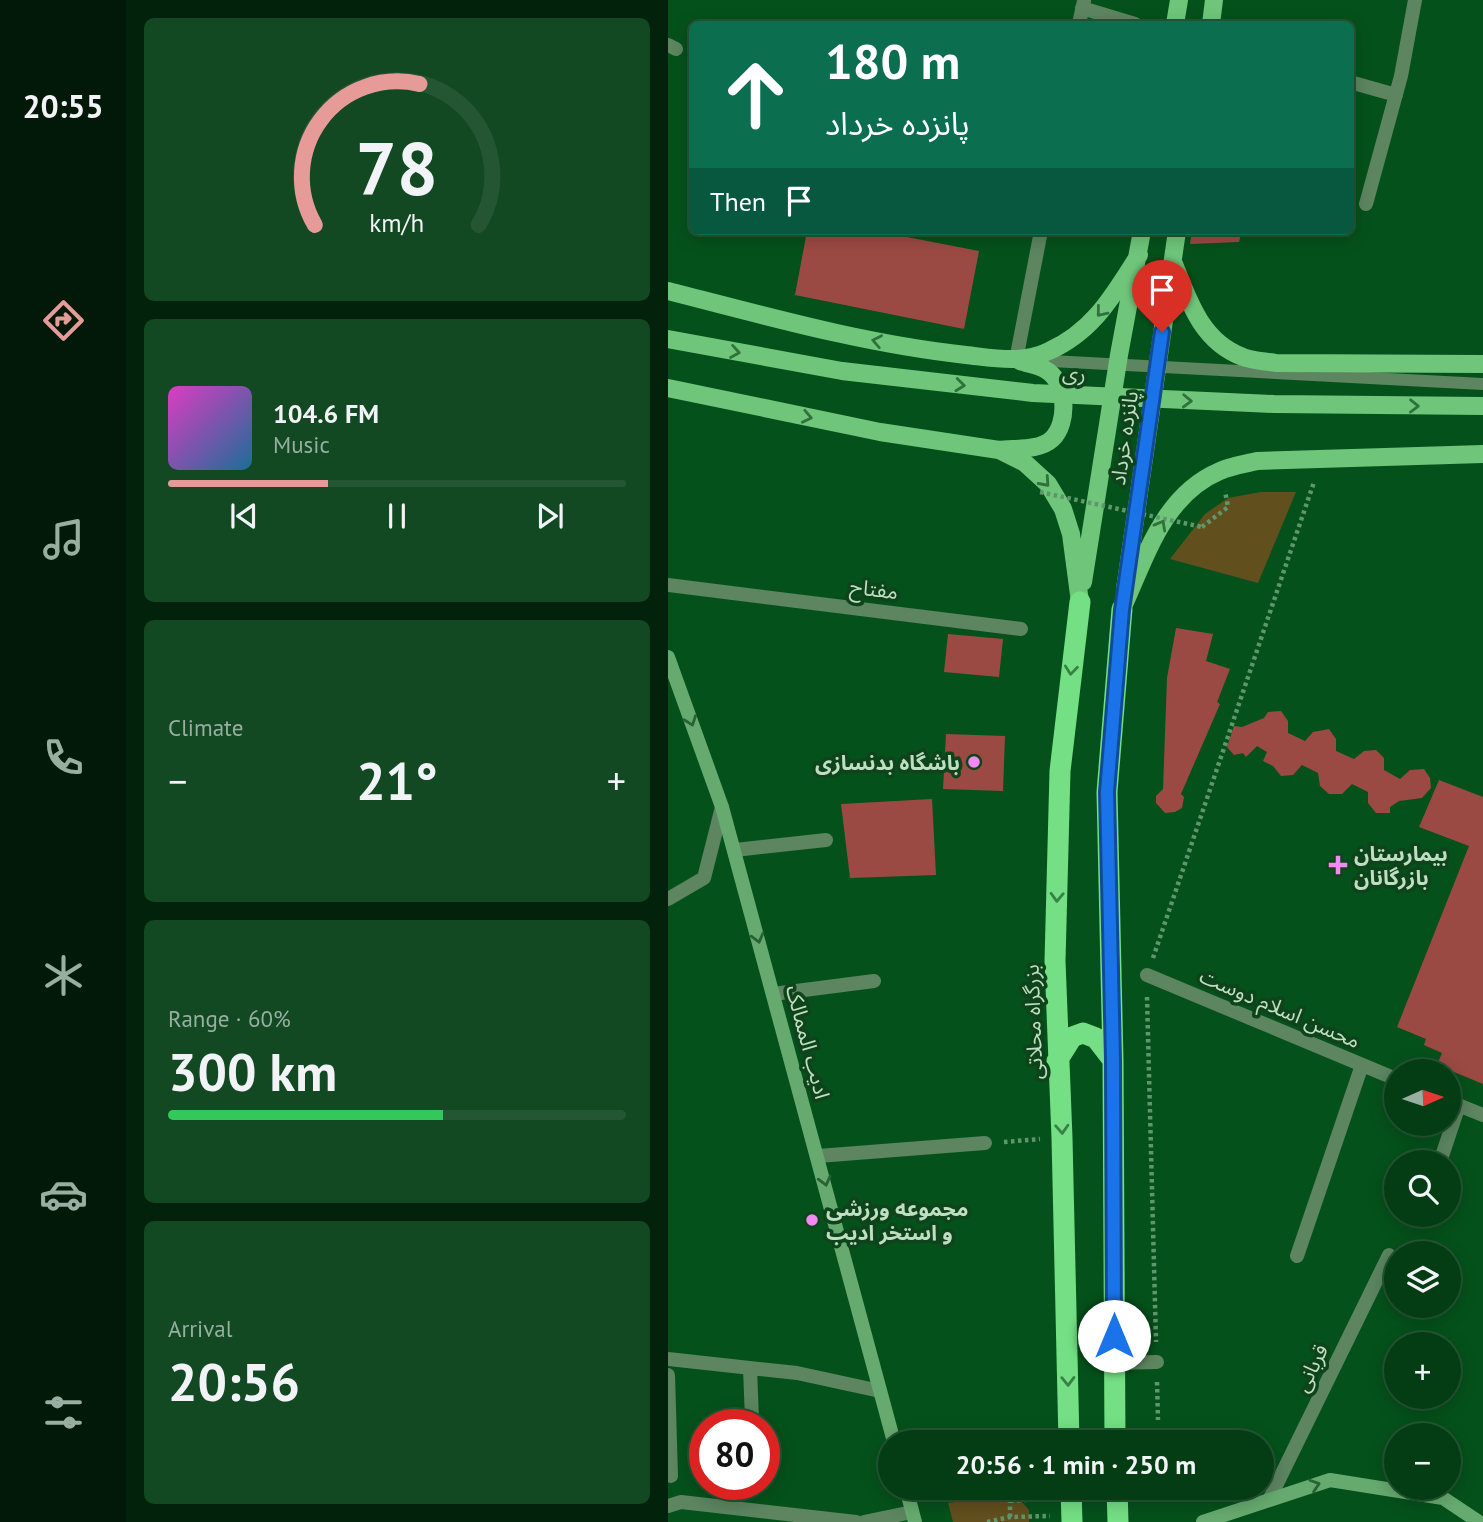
<!DOCTYPE html>
<meta charset="utf-8">
<style>
:root{--surface:#043d14;--page:#124822;--text:#f1f3f6;--muted:#97aea0;--line:#255634;--accent:#e69b98}
body{margin:0;font-family:"PT Sans","Noto Sans Arabic",sans-serif;background:var(--page);color:var(--text);height:100vh;display:flex;flex-direction:column;font-size:26px;white-space:nowrap}
*{box-sizing:border-box;margin:0}
p{font-size:23px;color:var(--muted)}
.icon{flex:none;width:38px;height:38px;fill:none;stroke:currentColor;stroke-width:2;stroke-linecap:round;stroke-linejoin:round}
.map{position:relative;flex:1;overflow:hidden}
.panel{display:flex;flex-direction:column;gap:18px;padding:18px;background:#02220b;width:542px}
.panel>*{flex:none}
.banner{position:absolute;left:21px;top:21px;width:665px;height:214px;border-radius:10px;box-shadow:0 4px 18px #0003,0 0 0 2px var(--line);background:#0b6e4f;color:#fff;overflow:hidden}
.needle{width:46px;rotate:87deg}
.controls{position:absolute;left:716px;top:1059px;display:grid;gap:14px}
.controls a{display:grid;place-items:center;width:77px;height:77px;border-radius:50%;background:var(--surface);box-shadow:0 4px 18px #0003,0 0 0 2px var(--line);font-size:35px}
.speed{position:absolute;left:21px;top:1409px;display:flex;gap:14px;font-size:35px;font-weight:700;text-align:center}
.speed>*{display:grid;place-content:center;width:91px;height:91px;border-radius:50%;background:var(--surface);box-shadow:0 4px 18px #0003,0 0 0 2px var(--line);line-height:1}
.speed .limit{border:10px solid #d22;background:#fff;color:#111}
.pin{position:absolute;display:grid;place-items:center;width:60px;height:60px;color:#fff;margin:-72px -30px;border-radius:50% 50% 50% 0;rotate:-45deg;box-shadow:0 0 7px #0007}
.pin .icon{rotate:45deg}
.me{position:absolute;width:77px;margin:-38px;rotate:0deg;stroke-linejoin:round;filter:drop-shadow(0 0 5px #0008)}
.turn{display:flex;align-items:center;gap:24px;height:147px;padding:0 21px;font-size:32px}
.turn .icon{width:91px;height:91px;stroke-width:2.5}
.turn b{display:block;font-size:49px;line-height:60px}
.then{display:flex;align-items:center;height:66px;padding:0 21px;background:#0003;gap:14px;font-size:26px}
.big{font-size:52px;font-weight:700;line-height:1.1}
.panel .card{flex:1;display:flex;flex-direction:column;justify-content:center;gap:10px;min-width:0;padding:0 24px;border-radius:10px;background:var(--page)}
.panel .dial{align-items:center;gap:0}
.dial svg{height:182px;overflow:visible;fill:none;stroke:var(--line);stroke-width:7;stroke-linecap:round;text-anchor:middle}
.dial text{fill:var(--text);stroke:none}
.song{display:flex;align-items:center;gap:21px}
.cover{width:84px;height:84px;border-radius:10px;background:linear-gradient(135deg,hsl(310 70% 55%),hsl(200 70% 35%))}
.played{height:7px;border-radius:4px;background:linear-gradient(90deg,var(--accent) 35%,var(--line) 35%)}
.keys{display:flex;justify-content:space-around;direction:ltr}
.heat{display:flex;justify-content:space-between;align-items:center;font-size:38px;direction:ltr}
.charge{height:10px;border-radius:5px;background:linear-gradient(90deg,#34c759 60%,var(--line) 0)}
.trip{position:absolute;left:210px;top:1430px;width:396px;height:70px;border-radius:35px;background:var(--surface);box-shadow:0 4px 18px #0003,0 0 0 2px var(--line);font-weight:700;line-height:70px;text-align:center}
main{display:flex;flex:1;min-height:0}
.menu{display:flex;flex-direction:column;width:126px;justify-content:space-around;align-items:center;background:#021808;color:var(--muted)}
.menu .icon{width:49px;height:49px}
.menu .selected{color:var(--accent)}
.menu b{font-size:32px;color:var(--text)}
.map>svg:first-child{display:block}
.green{fill:#624f1e}
.building{fill:#9b4a43}
.lines{fill:none;stroke-linecap:round;stroke-linejoin:round}
.path{stroke:#5f966c;stroke-width:4.5;stroke-dasharray:3.5 3.5;stroke-linecap:butt}
.lane{stroke:#5c8560;stroke-width:12}
.street{stroke:#5c8560;stroke-width:14}
.secondary{stroke:#67aa6f;stroke-width:14}
.primary{stroke:#6fc67a;stroke-width:18}
.highway{stroke:#74df84;stroke-width:21}
.path-bridge{stroke:#5f966c;stroke-width:4.5;stroke-dasharray:3.5 3.5;stroke-linecap:butt}
.primary-bridge{stroke:#6fc67a;stroke-width:18}
.oneway{stroke:#31713c}
.oneway2{stroke:#378145}
.oneway3{stroke:#296234}
.route-casing{stroke:#114b97;stroke-width:18}
.route{stroke:#1a73e8;stroke-width:12}
.poi-dot{fill:#f28af2;stroke:#0f431b;stroke-width:2.5}
.labels{text-anchor:middle;dominant-baseline:central;stroke-width:7;stroke-linejoin:round;paint-order:stroke}
.street-label{font-size:21px;fill:#bedfc1;stroke:#0f431b}
.poi-label{font-size:21px;font-weight:bold;fill:#bedfc1;stroke:#0f431b;text-anchor:start}
</style>
<main>
<nav class="menu">
<b>20:55</b>
<svg class="icon selected" aria-label="directions" viewBox="0 0 24 24"><path d="M12 3l9 9-9 9-9-9zM9 14v-3h6M13 9l2 2-2 2"/></svg>
<svg class="icon" aria-label="music" viewBox="0 0 24 24"><path d="M9 18V5l10-2v13"/><circle cx="6" cy="18" r="3"/><circle cx="16" cy="16" r="3"/></svg>
<svg class="icon" aria-label="phone" viewBox="0 0 24 24"><path d="M5 4h4l2 5-3 2q2 4 5 5l2-3 5 2v4C11 20 4 13 5 4z"/></svg>
<svg class="icon" aria-label="climate" viewBox="0 0 24 24"><path d="M12 3v18M4 7l16 10M4 17L20 7"/></svg>
<svg class="icon" aria-label="car" viewBox="0 0 24 24"><path d="M5 17H2v-5l4-1 3-4h7l3 4 3 1v5h-3M9 17h6M6 11h13"/><circle cx="7" cy="17" r="2"/><circle cx="17" cy="17" r="2"/></svg>
<svg class="icon" aria-label="filters" viewBox="0 0 24 24"><path d="M4 7h16M4 17h16"/><circle cx="9" cy="7" r="2"/><circle cx="15" cy="17" r="2"/></svg>
</nav>
<section class="panel">
<div class="card dial"><svg viewBox="0 0 100 80">
<path d="M14 69A42 42 0 1 1 86 69"/>
<path d="M14 69A42 42 0 0 1 60 7" stroke="#e69b98"/>
<text x="50" y="56" font-size="32" font-weight="700">78</text>
<text x="50" y="72" font-size="11">km/h</text>
</svg></div>
<div class="card">
<div class="song"><i class="cover"></i><div><b>104.6 FM</b><p>Music</p></div></div>
<div class="played"></div>
<div class="keys"><svg class="icon" aria-label="previous" viewBox="0 0 24 24"><path d="M18 5L8 12l10 7zM5 5v14"/></svg><svg class="icon" aria-label="pause" viewBox="0 0 24 24"><path d="M8 5v14M16 5v14"/></svg><svg class="icon" aria-label="next" viewBox="0 0 24 24"><path d="M6 5l10 7-10 7zM19 5v14"/></svg></div>
</div>
<div class="card"><p>Climate</p>
<div class="heat"><a>−</a><b class="big">21°</b><a>+</a></div>
</div>
<div class="card"><p>Range · 60%</p><b class="big">300 km</b><div class="charge"></div></div>
<div class="card"><p>Arrival</p><b class="big">20:56</b></div>
</section>
<div class="map">
<svg width="815" height="1522" viewBox="0 0 815 1522">
<rect width="100%" height="100%" fill="#05511b"/>
<path class="green" d="M593,492H628L590,583L502,559L537,514L560,498Z
M347,1494L361,1510V1522H285L280,1503Z"/>
<path class="building" d="M139,231H208L311,251L296,329L127,295Z
M524,231H574L571,242L522,244Z
M585,231H613V237L585,232Z
M508,628L545,634L538,661L562,669L549,702L552,704L513,794L516,797L514,808L507,812L497,813L488,803V796L495,789L499,678Z
M280,634L335,639L331,677L276,672Z
M613,711L620,721V733L637,741L645,732L661,729L668,739V751L686,759L696,751L708,750L716,758V770L732,779L742,770L756,769L762,778L763,788L754,798L731,801L722,807V813H708L700,803V792L684,784L674,794H661L652,786L650,773L634,765L625,775L613,776L605,766L595,761L599,752L589,746L578,757L575,753L566,755L559,747L566,726L574,727L596,718L600,712Z
M278,734L337,736L335,791L275,789Z
M771,780L815,797V1084L769,1065L774,1053L756,1045L758,1039L729,1027L801,846L751,827Z
M264,799L268,875L182,878L173,804Z"/>
<g class="lines">
<path class="path" d="M534,527L560,507L557,491
M485,958L646,482
M479,997L488,1342
M336,1142L372,1139
M489,1382L490,1420
M483,1488V1491
M342,1517V1501
M319,1522L342,1517L382,1516"/>
<path class="lane" d="M364,360L815,384"/>
<path class="street" d="M414,8L467,24
M411,24L416,1
M0,45L8,49
M682,82L728,95
M698,204L733,76L747,0
M348,360L373,231
M0,585L353,629
M67,850L158,840
M0,899L36,878L54,807
M479,975L728,1079
M105,994L206,981
M780,1101L815,1115
M150,1156L317,1143
M772,1162L791,1105
M629,1256L694,1065
M0,1359L129,1373L212,1391
M446,1363L489,1362
M82,1368L84,1420
M0,1375L3,1476
M601,1500L721,1255
M0,1506L13,1502L188,1522
M196,1522L244,1512"/>
<path class="secondary" d="M0,657L54,807L226,1442
M238,1488L247,1522
M535,1522L662,1480L775,1498L811,1522"/>
<path class="primary" d="M507,24L511,0
M543,24L546,0
M506,264C521,302 534,342 575,357C585,361 597,361 608,363L815,364
M0,291C98,316 196,344 298,355C326,358 354,364 381,351C426,331 446,294 471,255
M0,388L212,432L331,450L357,463L380,484L395,509L403,534L412,602
M331,450C347,448 371,451 384,439C401,423 399,382 378,370C371,365 360,364 352,361
M415,582L451,355L474,231
M457,589L509,231
M454,609C478,557 495,495 552,471C563,466 577,464 589,461L815,454"/>
<path class="highway" d="M389,1061L404,1037L415,1033L428,1038L445,1060
M401,1442L394,1138L387,961L392,771L412,602
M447,1442L445,1060L439,792L454,609
M403,1488L404,1522
M449,1488L450,1522"/>
<path class="path-bridge" d="M372,492L534,527
M342,1501L483,1491"/>
<path class="primary-bridge" d="M0,339L174,371L365,393L606,404L815,406"/>
</g>
<defs><path id="oneway-chevron" d="M-2-3.5L2.5 0L-2 3.5" fill="none" stroke-width="1.6" stroke-linecap="round" stroke-linejoin="round" transform="scale(1.75)"/></defs>
<g class="oneway">
<use href="#oneway-chevron" transform="translate(433 312) rotate(129)"/>
<use href="#oneway-chevron" transform="translate(209 341) rotate(-169)"/>
<use href="#oneway-chevron" transform="translate(67 352) rotate(10)"/>
<use href="#oneway-chevron" transform="translate(292 385) rotate(6)"/>
<use href="#oneway-chevron" transform="translate(519 401) rotate(2)"/>
<use href="#oneway-chevron" transform="translate(746 406) rotate(1)"/>
<use href="#oneway-chevron" transform="translate(139 417) rotate(12)"/>
<use href="#oneway-chevron" transform="translate(377 482) rotate(48)"/>
<use href="#oneway-chevron" transform="translate(493 525) rotate(-61)"/>
</g>
<g class="oneway2">
<use href="#oneway-chevron" transform="translate(403 670) rotate(96)"/>
<use href="#oneway-chevron" transform="translate(389 897) rotate(92)"/>
<use href="#oneway-chevron" transform="translate(394 1129) rotate(87)"/>
<use href="#oneway-chevron" transform="translate(400 1381) rotate(89)"/>
</g>
<g class="oneway3">
<use href="#oneway-chevron" transform="translate(23 721) rotate(70)"/>
<use href="#oneway-chevron" transform="translate(90 938) rotate(75)"/>
<use href="#oneway-chevron" transform="translate(157 1181) rotate(75)"/>
<use href="#oneway-chevron" transform="translate(647 1485) rotate(-18)"/>
</g>
<g class="lines">
<defs>
<path id="route" d="M446,1336L445,1060L439,792L454,610L494,332"/>
</defs>
<use href="#route" class="route-casing"/>
<use href="#route" class="route"/>
</g>
<g class="poi-dot">
<circle cx="306" cy="762" r="7"/>
<path d="M666.5 854.5h7v7h7v7h-7v7h-7v-7h-7v-7h7z"/>
<circle cx="144" cy="1220" r="7"/>
</g>
<g class="labels">
<g class="street-label">
<text transform="translate(406 373) rotate(3)">ری</text>
<text transform="translate(456 438) rotate(-82)">پانزده خرداد</text>
<text transform="translate(206 589) rotate(7)">مفتاح</text>
<text transform="translate(612 1008) rotate(23)">محسن اسلام دوست</text>
<text transform="translate(365 1022) rotate(-92)">بزرگراه محلاتی</text>
<text transform="translate(140 1042) rotate(75)">ادیب الممالک</text>
<text transform="translate(643 1368) rotate(-64)">قربانی</text>
</g>
<g class="poi-label">
<text x="292" y="762" text-anchor="end">باشگاه بدنسازی</text>
<text x="686" y="853">بیمارستان<tspan x="686" dy="24">بازرگانان</tspan></text>
<text x="158" y="1208">مجموعه ورزشی<tspan x="158" dy="24">و استخر ادیب</tspan></text>
</g>
</g>
</svg>
<div class="controls">
<a><svg class="needle" viewBox="-14 -14 28 28"><path d="M0-13l5 13h-10z" fill="#e53935"/><path d="M0 13l5-13h-10z" fill="#97aea0"/></svg></a>
<a><svg class="icon" aria-label="search" viewBox="0 0 24 24"><circle cx="10" cy="10" r="6"/><path d="M15 15l6 6"/></svg></a>
<a><svg class="icon" aria-label="layers" viewBox="0 0 24 24"><path d="M12 4l9 5-9 5-9-5zM3 14l9 5 9-5"/></svg></a>
<a>+</a>
<a>−</a>
</div>
<div class="speed"><div class="limit">80</div></div>
<div class="pin" style="left:494px;top:332px;background:#d93025"><svg class="icon" aria-label="arrive" viewBox="0 0 24 24"><path d="M6 21V4h12l-3 4 3 4H6"/></svg></div>
<svg class="me" style="left:446px;top:1336px" viewBox="-20 -20 40 40"><circle r="19" fill="#fff"/><path d="M0-13L10 11 0 6-10 11z" fill="#1a73e8"/></svg>
<div class="trip">20:56 · 1 min · 250 m</div>
<div class="banner">
<div class="turn"><svg class="icon" aria-label="ahead" viewBox="0 0 24 24"><path d="M12 20V5M6 11l6-6 6 6"/></svg><div><b>180 m</b>پانزده خرداد</div></div>
<div class="then">Then<svg class="icon" aria-label="arrive" viewBox="0 0 24 24"><path d="M6 21V4h12l-3 4 3 4H6"/></svg></div>
</div>
</div>
</main>
